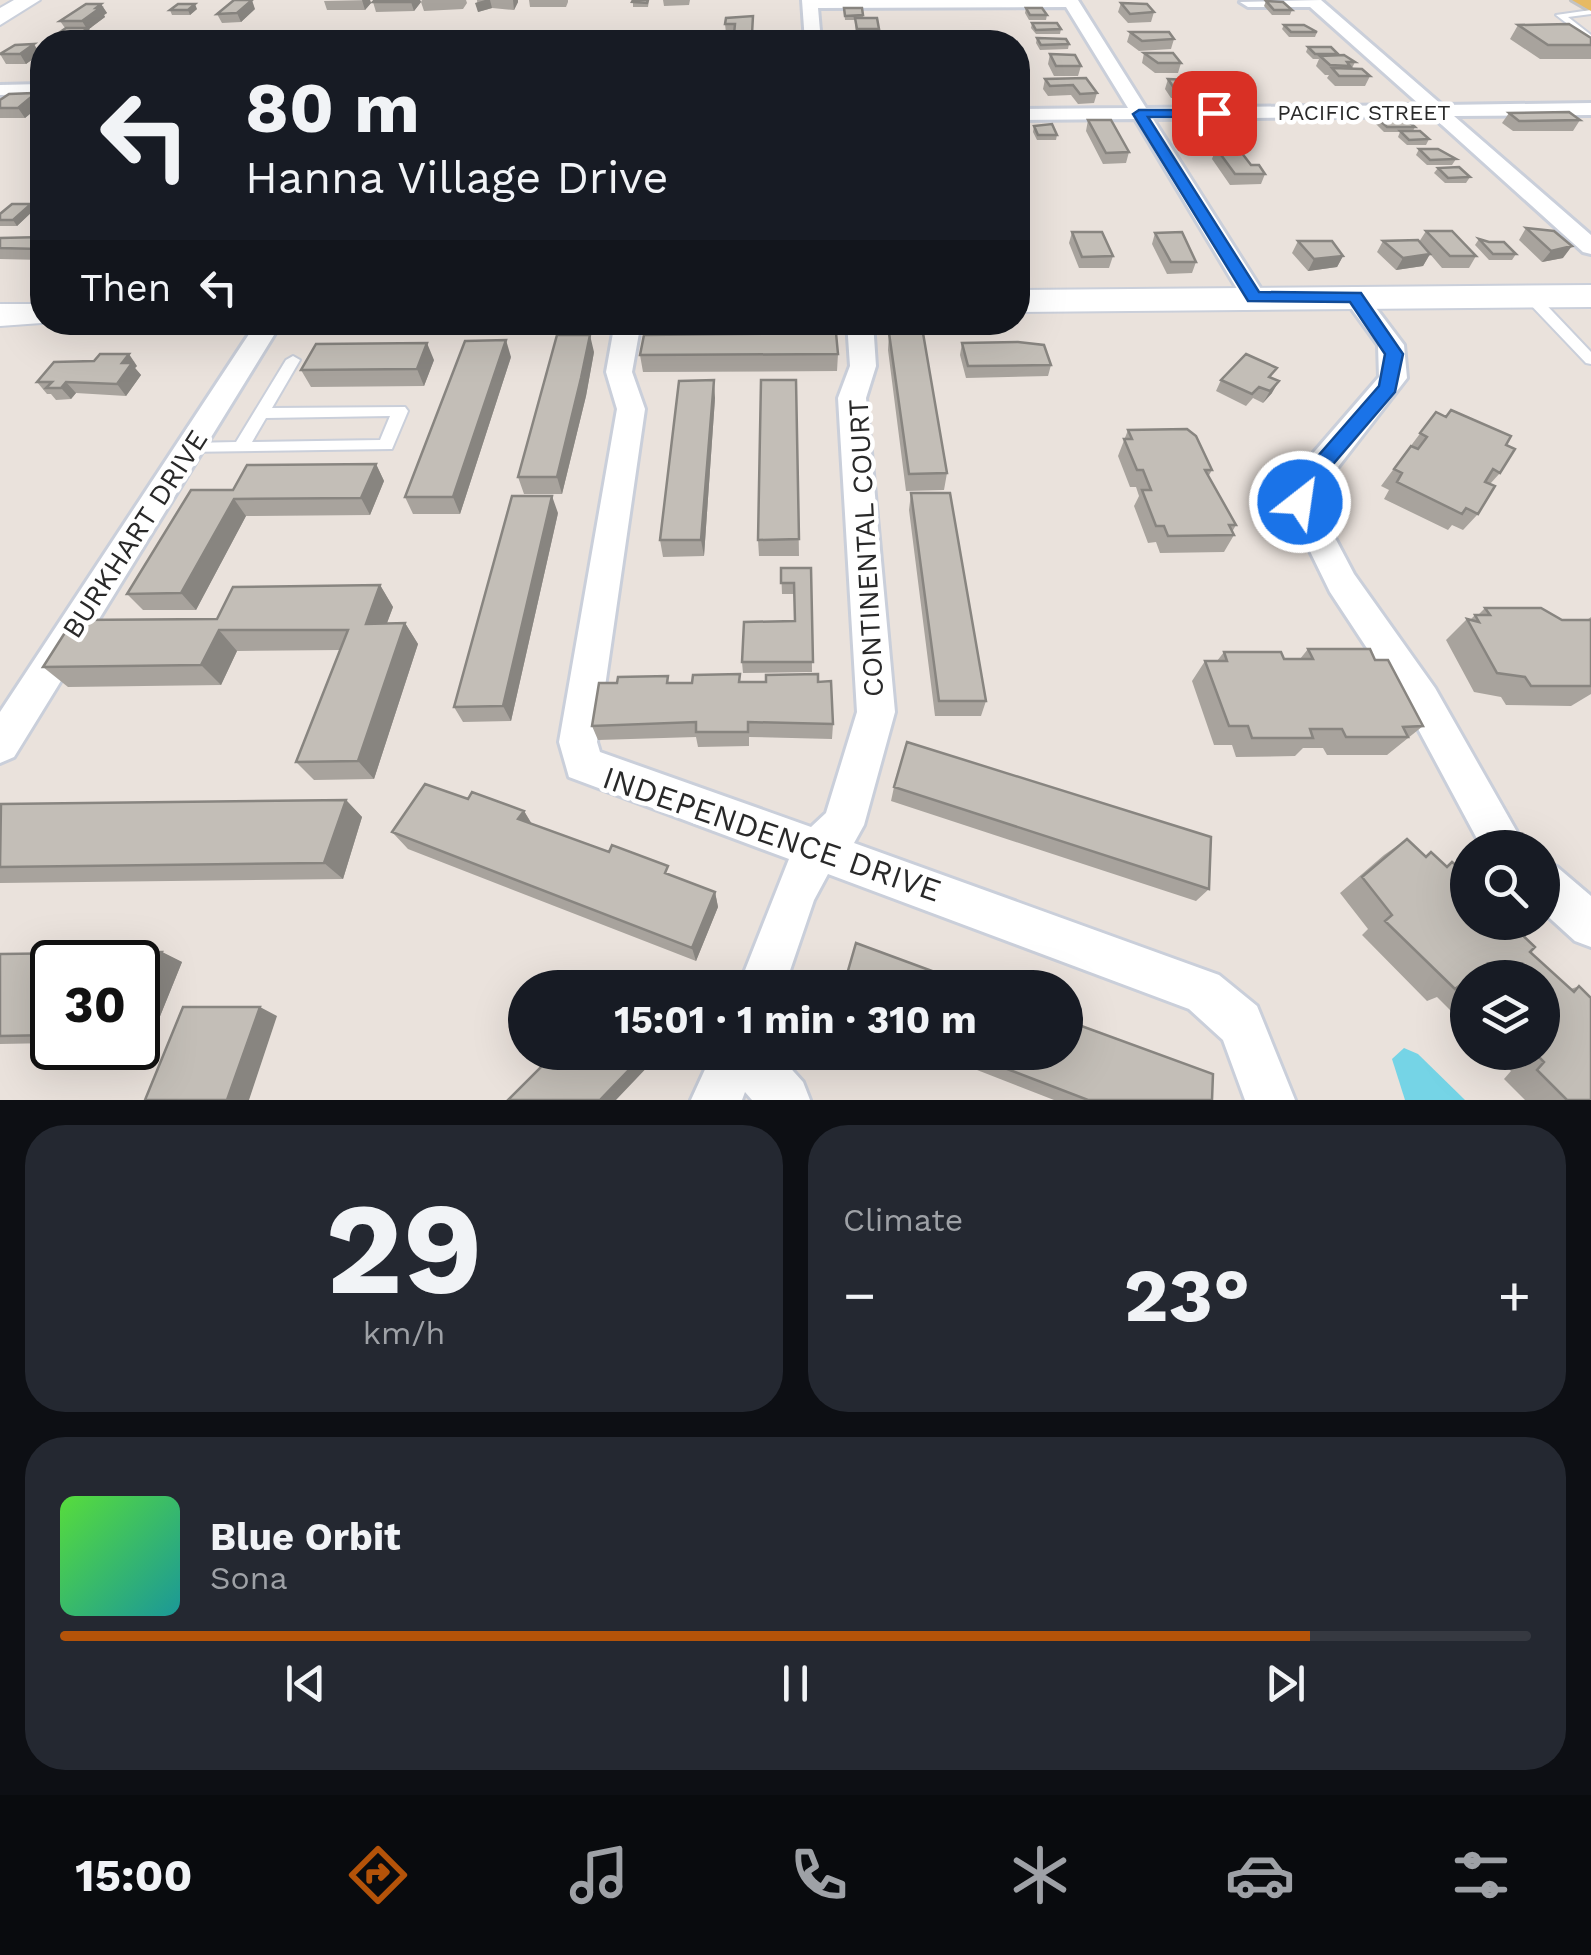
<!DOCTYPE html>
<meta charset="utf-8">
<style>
:root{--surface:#171b24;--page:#242831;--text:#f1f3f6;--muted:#9ea1a6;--line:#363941;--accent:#b45309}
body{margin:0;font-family:"Work Sans",sans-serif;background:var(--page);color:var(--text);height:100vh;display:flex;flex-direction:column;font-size:38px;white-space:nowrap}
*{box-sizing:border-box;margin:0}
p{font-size:32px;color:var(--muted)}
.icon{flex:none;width:55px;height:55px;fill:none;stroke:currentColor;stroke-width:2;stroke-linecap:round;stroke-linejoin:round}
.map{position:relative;height:1100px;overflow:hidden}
.drawer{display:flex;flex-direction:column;gap:25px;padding:25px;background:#0d0f14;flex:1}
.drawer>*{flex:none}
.top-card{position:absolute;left:30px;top:30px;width:1000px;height:305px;border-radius:40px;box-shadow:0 10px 40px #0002;background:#171b24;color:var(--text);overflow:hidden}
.controls{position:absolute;left:1450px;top:830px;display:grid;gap:20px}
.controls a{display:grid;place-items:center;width:110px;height:110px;border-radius:50%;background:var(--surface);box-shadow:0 10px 40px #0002;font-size:50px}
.speed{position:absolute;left:30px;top:940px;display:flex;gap:20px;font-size:50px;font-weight:700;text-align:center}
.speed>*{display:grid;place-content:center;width:130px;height:130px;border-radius:50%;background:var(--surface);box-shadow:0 10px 40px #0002;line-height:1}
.speed .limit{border:5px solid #111;border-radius:15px;background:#fff;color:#111}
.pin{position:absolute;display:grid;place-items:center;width:85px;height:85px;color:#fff;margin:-42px;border-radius:20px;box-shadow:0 5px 15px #0006}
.me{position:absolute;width:110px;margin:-55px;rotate:30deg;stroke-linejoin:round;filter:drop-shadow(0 0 8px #0008)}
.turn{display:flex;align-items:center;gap:35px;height:210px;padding:0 50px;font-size:45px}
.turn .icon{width:130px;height:130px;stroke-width:2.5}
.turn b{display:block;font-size:70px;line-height:85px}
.then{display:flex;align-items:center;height:95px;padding:0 50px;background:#0003;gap:20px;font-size:38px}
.big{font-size:75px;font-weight:700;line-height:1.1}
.drawer .card{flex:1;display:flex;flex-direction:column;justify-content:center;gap:15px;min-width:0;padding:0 35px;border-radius:40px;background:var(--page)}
.drawer .dial{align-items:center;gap:0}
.dial b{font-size:130px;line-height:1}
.song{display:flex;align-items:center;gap:30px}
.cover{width:120px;height:120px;border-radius:15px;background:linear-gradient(135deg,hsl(110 70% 55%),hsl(180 70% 35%))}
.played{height:10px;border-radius:5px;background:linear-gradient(90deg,var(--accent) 85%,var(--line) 85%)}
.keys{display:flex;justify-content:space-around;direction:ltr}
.heat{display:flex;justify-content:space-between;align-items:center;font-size:55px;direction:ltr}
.drawer .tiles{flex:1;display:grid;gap:25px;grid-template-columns:1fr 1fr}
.card:last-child{grid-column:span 2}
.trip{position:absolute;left:508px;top:970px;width:575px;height:100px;border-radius:50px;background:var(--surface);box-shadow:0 10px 40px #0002;font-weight:700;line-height:100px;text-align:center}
.tabs{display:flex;height:160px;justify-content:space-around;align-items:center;background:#090b0e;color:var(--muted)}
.tabs .icon{width:70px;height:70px}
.tabs .current{color:var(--accent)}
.tabs b{font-size:45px;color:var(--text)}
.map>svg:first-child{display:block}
.water{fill:#75d4e6}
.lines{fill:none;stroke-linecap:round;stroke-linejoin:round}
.lane-casing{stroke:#cacfda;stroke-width:4}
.street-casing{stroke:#cacfda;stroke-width:6}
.secondary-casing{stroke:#cacfda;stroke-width:4}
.primary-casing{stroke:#c3c3c3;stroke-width:6}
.lane{fill:#fff;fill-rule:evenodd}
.street{fill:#fff;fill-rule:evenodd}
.secondary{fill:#fff;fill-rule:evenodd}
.primary{fill:#e7ba64;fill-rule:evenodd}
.wall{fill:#a8a39d}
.shaded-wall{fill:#888580}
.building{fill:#c3beb7;stroke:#888580;stroke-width:2.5}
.route{fill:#1a73e8;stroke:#114b97;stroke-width:2.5}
.labels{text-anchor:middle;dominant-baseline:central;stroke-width:9;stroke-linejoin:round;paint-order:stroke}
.far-street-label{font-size:22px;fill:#292929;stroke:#fff}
.street-label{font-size:28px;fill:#292929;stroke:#fff}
.near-street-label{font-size:32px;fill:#292929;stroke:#fff}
</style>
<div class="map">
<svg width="1591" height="1100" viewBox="0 0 1591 1100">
<rect width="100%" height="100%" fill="#eae2dc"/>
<path class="water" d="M1404,1048L1418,1054L1465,1100H1405L1392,1059Z"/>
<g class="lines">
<defs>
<path id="lane" d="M1591,10V14L1568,17L1591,35V42L1556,15Z
M1530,292L1535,293L1591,352V364L1586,363L1525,299L1523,296Z
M293,356L300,360L272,408L405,407L408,411L392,449L184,452L182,448L190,443L236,442L286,360ZM390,416L380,440L252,442L266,418Z"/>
<path id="street" d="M802,0H1078L1146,108L1420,105L1310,7H1248L1240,2L1321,0L1442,105L1591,103V115L1454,116L1591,235V254L1583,252L1432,116L1153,119L1266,297L1254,304L1245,302L1135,119L1018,120V109L1128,108L1066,7L818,8L821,42H805Z
M42,84V94L0,95V85Z
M1355,290L1364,292L1404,345L1407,378L1314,498L1354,574L1435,688L1526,848H1482L1409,712L1330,592L1284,498L1290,480L1379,377L1378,345L1343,297Z
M257,322H282L14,757L0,763V712Z
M615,322H641L632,372L645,409L597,742L600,752L811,827L826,813L857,712L838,398L850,366L847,322H873L876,366L866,398L895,712L864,825L854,843L1219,975L1257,1006L1295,1100H1245L1223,1040L1189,1009L828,874L814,900L784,988H738L789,859L569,777L559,742L617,409L606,372Z
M1542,861L1557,867L1591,896V947L1575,941L1542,911Z
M713,1052H776L803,1082L810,1100H752L745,1092L742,1100H691Z"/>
<path id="secondary" d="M14,0H40L0,25V8Z
M1591,285V307L1018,312V290Z
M0,304H42V322H55L0,326Z"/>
<path id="primary" d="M1572,0H1591V11Z"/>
</defs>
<use href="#lane" class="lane-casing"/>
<use href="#street" class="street-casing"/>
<use href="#secondary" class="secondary-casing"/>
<use href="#primary" class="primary-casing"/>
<use href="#lane" class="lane"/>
<use href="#street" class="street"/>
<use href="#secondary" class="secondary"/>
<use href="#primary" class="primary"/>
</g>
<path class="wall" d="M370,0L371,3L365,10H327L324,1Z
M375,0H420L421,2L414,11L376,12L373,2Z
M422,0H466L467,3L463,9L424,11L421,2Z
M477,0H518V2L514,10L492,8L478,12Z
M529,0H568V2L566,7H530Z
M633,0H649L648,7H633Z
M663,0H690L689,5L664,6Z
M1266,1L1292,10L1290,15H1272L1264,6Z
M1121,3L1154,12L1151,22L1128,23L1118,12Z
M101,4L107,13L104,15L105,17L89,29L94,37L86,42H56L53,37L65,28L60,21Z
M844,8L863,15V18L879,29V38H856L855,20H845Z
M1026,8L1047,15L1046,20H1029L1025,13Z
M197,9L190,15H172L170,10Z
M255,9L241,22L222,23L217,14Z
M753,16L752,42H734V33H726L725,24Z
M1032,23L1061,29L1060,34H1036L1031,28Z
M1284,25L1317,32L1315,37H1289L1282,29Z
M1518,25L1591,38V59H1540L1510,39Z
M1130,32L1174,39L1171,49L1139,51L1127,42Z
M1037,38L1069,44L1068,49L1040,50L1036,43Z
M1308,47L1338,54L1355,62L1352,68L1370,76L1365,86H1335L1327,78L1329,75H1325L1316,66L1319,59H1313L1306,52Z
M1144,53L1181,63L1178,73H1155L1142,63Z
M0,54H40L26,64H6Z
M1050,54L1081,66L1078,76H1054L1048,64Z
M1086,78L1097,93L1094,103L1078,104L1071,95L1048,96L1043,89L1045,79Z
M1168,79L1252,90L1248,100L1171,98L1165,89Z
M1018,80L1026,92L1024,102H1018Z
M42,103V116L37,108L25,118H0V108Z
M1509,113L1580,120L1573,131H1513L1502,123Z
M1376,117L1415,127L1413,131L1429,139L1426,145H1407L1398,137L1400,132H1384L1374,122Z
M1197,118L1248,133L1244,143H1203L1193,129Z
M1088,120L1129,152L1126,163L1103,164L1086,131Z
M1034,126L1057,135L1056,140H1037L1033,132Z
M1216,148L1265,174L1261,184L1230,185L1212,159Z
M1419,149L1456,159L1452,165H1427L1416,155Z
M1438,168L1470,177L1466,183H1445L1434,173Z
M31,204L35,209L17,226H0V214Z
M1526,228L1563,258L1542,262L1519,240Z
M1426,231L1476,256L1469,268H1442L1430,254L1423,266L1396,270L1377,252L1383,241L1419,242Z
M1072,232L1113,256L1109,268H1079L1069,243Z
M1155,233L1196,262L1192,273L1167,274L1152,244Z
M42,237V260L0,259V238Z
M1479,239L1516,254L1512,260H1489L1475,245Z
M1298,241L1343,256L1337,267L1308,271L1292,253Z
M1018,244L1024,263L1021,274H1018Z
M889,333L947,473L944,490L906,491L888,350Z
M962,343L1051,365L1048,376L966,378L960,355Z
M594,352L586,396L562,494H524L518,477Z
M838,354L837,371L643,372L640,355Z
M511,357L460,514H413L405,497Z
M434,360L424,386L311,387L301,370Z
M137,366L135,368L141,375L126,396L76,393L71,399L56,400L51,394H47L37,382Z
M1271,378L1272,393L1263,403L1253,398L1246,406L1216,391L1221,380Z
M796,380L799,556H759L758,540Z
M715,398L704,556L663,557L660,540Z
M1436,412L1506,445L1500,473L1490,484L1478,514L1463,530L1452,525L1448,530L1384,499L1389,490L1381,486Z
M1128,430L1212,470L1208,477L1236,525L1232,532L1234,535L1224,552L1160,553L1156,542L1148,543L1134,506L1139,496L1136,487H1130L1118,456Z
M376,464L384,481L370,515L246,516L196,610H143L127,594L233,490Z
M911,493L986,701L981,716H935L909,510Z
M558,513L511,721L463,722L454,707Z
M781,568H811L812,672L743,673L742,662L795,621L794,594H782Z
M380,585L393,607L387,623H405L418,644L374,779L314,780L296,762L340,650L237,651L221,685L68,687L43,667L217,619Z
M1485,608L1562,620H1587L1591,617V694L1571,706L1506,705L1501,697L1474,692L1446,640L1467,619L1470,620L1475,615H1478Z
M1308,649L1375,660L1423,726L1387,755H1327L1323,748H1303L1295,756L1236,757L1232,745H1214L1192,681L1205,661H1217L1224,652L1284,659H1300Z
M740,682H818L833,724L832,739L749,737V746L698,747L696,737L598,740L592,726L670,683Z
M894,787L1209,889L1196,901L891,801Z
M468,799L524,811L532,824L715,892L718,907L696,961L408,849L392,832Z
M346,800L362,817L343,879L0,883V806Z
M1407,839L1425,856L1431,852L1446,866L1452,862L1516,929L1530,952L1571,989L1579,986L1591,1100H1525L1504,1079L1511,1071L1492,1052H1542L1468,978V1020L1458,1011L1453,1013L1437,997L1427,1001L1362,935L1368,929L1340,893L1384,855Z
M162,952L182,962L150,1041L138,1042V962H52V1043L0,1044V954Z
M931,1052H1065L1212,1100H1054Z"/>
<path class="shaded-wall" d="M252,0L255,9L241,22L237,13Z
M362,0H370L371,3L365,10Z
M413,0H420L421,2L414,11L411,2Z
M485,0H490L492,8L478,12L475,3Z
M513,0H518V2L514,10Z
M101,4L107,13L104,15L105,17L89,29L94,37L86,42H78L75,37L87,29L82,21Z
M195,4L197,9L190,15L188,10Z
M34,44L40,54L26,64L20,54Z
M36,93L42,104L25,118L18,108Z
M31,204L35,209L17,226L13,220Z
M1572,246L1563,258L1542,262L1551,251Z
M1430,254L1423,266L1396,270L1403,258Z
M1343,256L1337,267L1308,271L1314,259Z
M590,335L594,352L586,396L562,494L557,477Z
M506,340L511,357L460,514L453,497Z
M427,343L434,360L424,386L417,369Z
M129,354L137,366L135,368L141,375L126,396L117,384L122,363Z
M714,380L715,398L704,556L701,540Z
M1279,381L1272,393L1263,403L1270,391Z
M66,382L76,393L71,399L61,388Z
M376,464L384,481L370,515L361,498Z
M552,496L558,513L511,721L503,706Z
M234,499L246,516L196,610L181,593Z
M380,585L393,607L379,644L366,624Z
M405,623L418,644L374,779L358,761Z
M219,630L237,651L221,685L201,665Z
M346,800L362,817L343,879L324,863Z
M524,811L534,828L518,819Z
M715,892L718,907L696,961L692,948Z
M162,952L182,962L150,1041L138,1037V1009Z
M260,1007L277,1016L249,1100H227Z
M646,1052H652L656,1058L616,1100H602L601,1099Z"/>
<path class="building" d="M234,0H252L237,13L217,14Z
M375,0H413L411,2H373Z
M633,0H648L647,3L632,2Z
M1266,1L1283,2L1292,10H1274Z
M1121,3L1147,4L1154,12L1130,14Z
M86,4H101L96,8H100L82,21H60Z
M178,4H195L188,10H170Z
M844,8H862L863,15L845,16Z
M1026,8H1042L1047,15H1030Z
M753,16L752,34H734L735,24H725L726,18Z
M855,18H877L879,29H857Z
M1032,23H1057L1061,29L1036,30Z
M1569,24L1591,38V45H1548L1518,25Z
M1284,25H1304L1317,32H1291Z
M66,28H88L75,37H53Z
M1130,32H1169L1174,39L1142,41Z
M1037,38L1066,39L1069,44L1041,45Z
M34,44L20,54H0L15,45Z
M1308,47H1331L1338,54H1315Z
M1144,53H1173L1181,63H1158Z
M1050,54L1075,55L1081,66H1056Z
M1344,55L1355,62H1347L1350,66L1330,65L1320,56Z
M1332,68L1362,69L1370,76H1339Z
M1086,78L1097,93L1080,94L1073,85L1050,86L1045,79Z
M1168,79L1252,83V90L1174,88Z
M1018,80H1020L1026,92H1018Z
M36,93L18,108H0V100L9,94Z
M1569,112L1580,120L1519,121L1509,113Z
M1376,117H1404L1415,127H1387Z
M1197,118H1238L1248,133H1207Z
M1088,120H1111L1129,152L1106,153Z
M1052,124L1057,135H1038L1034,126Z
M1400,131H1420L1429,139L1409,140Z
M1216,148H1238L1251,165H1259L1265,174H1235Z
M1419,149H1438L1456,159L1430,160Z
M1459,167L1470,177L1448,178L1438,168Z
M12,204H31L13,220H0V214Z
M1526,228L1554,231L1572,246L1551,251Z
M1426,231H1452L1476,256H1450Z
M1072,232H1102L1113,256L1082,257Z
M1182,232L1196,262H1171L1155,233Z
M42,237V246L39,249L0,248V238Z
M1479,239L1489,242H1504L1516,254H1493Z
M1418,240L1430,254L1403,258L1383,241Z
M1298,241H1332L1343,256L1314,259Z
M1018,244L1024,263H1018Z
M836,333L838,354L640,355L644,335Z
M889,333H923L947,473L909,474Z
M557,335H590L581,378L557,477H518Z
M506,340L453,497H405L465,341Z
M1018,342L1044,345L1051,365L968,366L962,343Z
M427,343L417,369L301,370L316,344Z
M100,354H129L122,363H132L117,384L66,382L61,388H46L52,382H37L54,362L94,361Z
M1246,354L1277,368L1269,377L1279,381L1270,391L1259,387L1252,394L1221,380Z
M714,380L701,540H660L679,381Z
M761,380H796L799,539L758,540Z
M1451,410L1511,436L1506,445L1515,449L1500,473L1493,469L1485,482L1495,486L1478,514L1466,508L1462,514L1397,482L1402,473L1394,469L1411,446L1418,449L1427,437L1420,433L1436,412L1446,417Z
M1187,429L1196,436L1212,470H1205L1236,525H1229L1234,535L1168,536L1164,526H1156L1142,490H1151L1143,470H1137L1124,439H1132L1128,430Z
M376,464L361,498L234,499L181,593L127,594L191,490H233L247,465Z
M911,493H950L986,701H939Z
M512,496H552L503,706L454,707Z
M781,568H811L813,662H742L744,622L795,621L794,583H781Z
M380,585L366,624L405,623L358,761L296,762L348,630H219L201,665L43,667L73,620L217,619L233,587Z
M1485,608H1541L1562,620H1591V686H1531L1525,677L1497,673L1467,619L1479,622L1475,615H1490Z
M1308,649H1370L1375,660H1388L1423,726L1403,727L1408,737H1346L1342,729H1310L1313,738H1252L1248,726H1229L1205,661H1227L1224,652H1281L1284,659H1313Z
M740,674L739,682H766V675L818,674V682L831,681L833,724L748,722V732H696V722L592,726L599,683H617L618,677L668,676L667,683H692L693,675Z
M907,742L1211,837L1209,889L894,787Z
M425,784L468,799L472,792L524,811L518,819L609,852L612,845L668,866L665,873L715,892L692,948L392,832Z
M346,800L324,863L0,867L1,804Z
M1407,839L1426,857L1431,852L1447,867L1452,862L1468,875V922H1520L1521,924L1516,929L1535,947L1530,952L1574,992L1579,986L1591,998V1100H1567L1537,1070L1544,1062L1534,1052H1542V978H1468V988L1463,983L1455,989L1385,921L1392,915L1362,877Z
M856,943L978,988H843Z
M162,952L138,1009V962H52V1035L0,1036V954Z
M183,1007H260L227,1100H145Z
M1065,1020L1213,1074L1212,1100H1088L963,1052H1065Z
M556,1052H646L601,1099L602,1100H508Z"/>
<path class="route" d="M1219,110L1214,117H1148L1259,292L1361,293L1403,354L1395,392L1311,490L1308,508L1300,510L1289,502L1290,488L1379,386L1385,354L1350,302L1248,301L1133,114L1139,110Z"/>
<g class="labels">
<g class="far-street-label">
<text x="1364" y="112">PACIFIC STREET</text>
</g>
<g class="street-label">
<text transform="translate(135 534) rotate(-57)">BURKHART DRIVE</text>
<text transform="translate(866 548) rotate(-93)">CONTINENTAL COURT</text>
</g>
<g class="near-street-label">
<text transform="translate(772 834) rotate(19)">INDEPENDENCE DRIVE</text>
</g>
</g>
</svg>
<div class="controls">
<a><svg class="icon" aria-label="search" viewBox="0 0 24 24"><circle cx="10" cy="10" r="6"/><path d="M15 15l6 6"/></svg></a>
<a><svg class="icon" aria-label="layers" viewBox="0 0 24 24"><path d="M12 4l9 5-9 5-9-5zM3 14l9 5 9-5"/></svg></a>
</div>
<div class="speed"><div class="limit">30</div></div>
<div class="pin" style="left:1214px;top:113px;background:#d93025"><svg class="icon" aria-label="arrive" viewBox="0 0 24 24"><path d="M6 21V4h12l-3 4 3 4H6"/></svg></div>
<svg class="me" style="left:1300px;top:502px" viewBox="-20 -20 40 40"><circle r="17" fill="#1a73e8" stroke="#fff" stroke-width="3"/><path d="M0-11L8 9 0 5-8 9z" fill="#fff"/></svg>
<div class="trip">15:01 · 1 min · 310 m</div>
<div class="top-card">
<div class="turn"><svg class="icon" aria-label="left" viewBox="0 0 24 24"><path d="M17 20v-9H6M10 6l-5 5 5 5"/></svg><div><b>80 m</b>Hanna Village Drive</div></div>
<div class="then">Then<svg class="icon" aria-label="left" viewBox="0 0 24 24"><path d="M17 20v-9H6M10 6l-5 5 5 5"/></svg></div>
</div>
</div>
<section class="drawer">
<div class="tiles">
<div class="card dial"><b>29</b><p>km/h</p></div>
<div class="card"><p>Climate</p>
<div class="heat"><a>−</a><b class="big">23°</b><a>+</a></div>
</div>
<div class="card">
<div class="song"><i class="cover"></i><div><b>Blue Orbit</b><p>Sona</p></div></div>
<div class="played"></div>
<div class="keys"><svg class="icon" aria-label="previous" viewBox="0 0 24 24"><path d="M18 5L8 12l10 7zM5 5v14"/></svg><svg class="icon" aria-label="pause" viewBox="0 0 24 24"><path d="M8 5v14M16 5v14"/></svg><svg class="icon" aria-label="next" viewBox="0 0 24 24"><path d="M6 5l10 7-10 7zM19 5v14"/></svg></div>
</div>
</div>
</section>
<nav class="tabs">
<b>15:00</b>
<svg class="icon current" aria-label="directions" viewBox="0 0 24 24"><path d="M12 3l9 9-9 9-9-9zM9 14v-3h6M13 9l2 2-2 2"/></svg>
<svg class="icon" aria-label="music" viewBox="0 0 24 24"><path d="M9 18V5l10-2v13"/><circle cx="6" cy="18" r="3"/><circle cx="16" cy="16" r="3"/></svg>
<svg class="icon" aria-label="phone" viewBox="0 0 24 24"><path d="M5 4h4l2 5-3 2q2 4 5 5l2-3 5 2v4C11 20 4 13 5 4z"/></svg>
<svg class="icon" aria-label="climate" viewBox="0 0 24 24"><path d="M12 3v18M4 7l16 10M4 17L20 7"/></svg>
<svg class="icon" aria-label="car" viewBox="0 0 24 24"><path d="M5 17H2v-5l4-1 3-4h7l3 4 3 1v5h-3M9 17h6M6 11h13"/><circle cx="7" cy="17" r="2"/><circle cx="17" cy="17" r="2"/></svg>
<svg class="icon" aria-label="filters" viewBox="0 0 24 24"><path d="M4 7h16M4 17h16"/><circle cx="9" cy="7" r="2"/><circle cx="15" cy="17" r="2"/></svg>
</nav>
